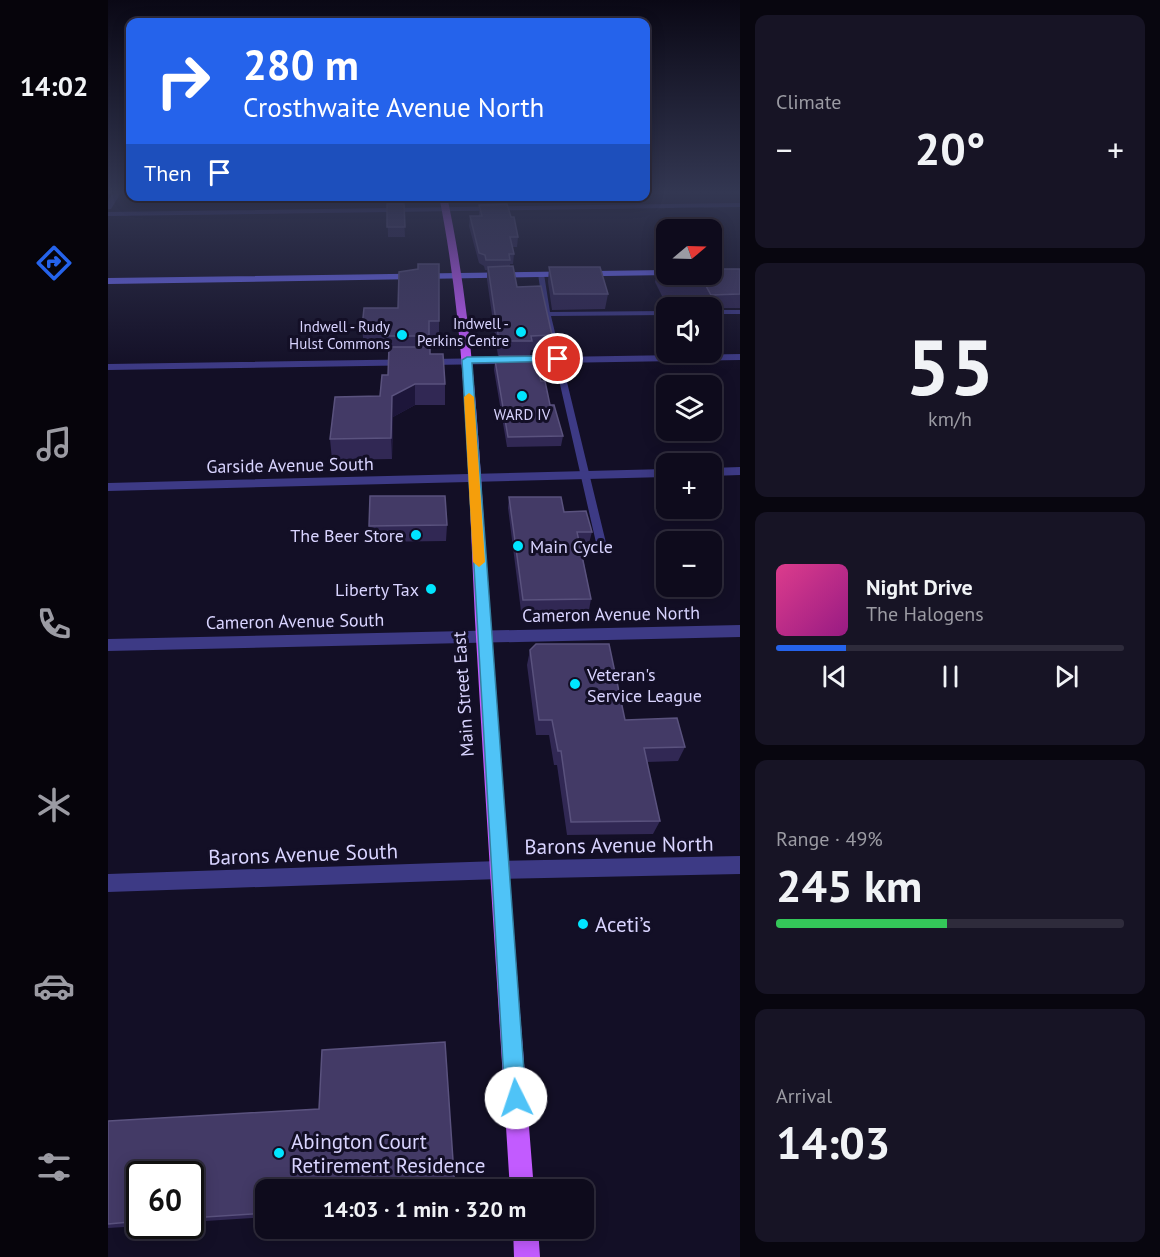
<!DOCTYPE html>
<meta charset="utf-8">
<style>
:root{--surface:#0e0b1c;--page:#171425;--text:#f1f3f6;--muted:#9b9ba3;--line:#2e2b3b;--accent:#2563eb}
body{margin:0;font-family:"PT Sans",sans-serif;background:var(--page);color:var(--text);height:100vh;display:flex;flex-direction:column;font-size:22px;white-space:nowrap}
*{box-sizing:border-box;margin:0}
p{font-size:20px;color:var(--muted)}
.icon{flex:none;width:33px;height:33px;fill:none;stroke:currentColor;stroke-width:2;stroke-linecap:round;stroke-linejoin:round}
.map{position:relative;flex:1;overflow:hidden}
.sheet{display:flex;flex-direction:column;gap:15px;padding:15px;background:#08060f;width:420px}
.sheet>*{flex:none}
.hud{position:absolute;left:18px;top:18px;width:524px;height:183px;border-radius:12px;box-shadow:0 3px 15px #0003,0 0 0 2px var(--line);background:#2563eb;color:#fff;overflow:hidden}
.needle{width:39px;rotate:71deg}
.buttons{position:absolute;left:548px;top:219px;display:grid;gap:12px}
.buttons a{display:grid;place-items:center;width:66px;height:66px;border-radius:12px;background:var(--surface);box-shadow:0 3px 15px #0003,0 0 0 2px var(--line);font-size:30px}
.speed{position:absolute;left:18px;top:1161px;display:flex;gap:12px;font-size:30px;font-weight:700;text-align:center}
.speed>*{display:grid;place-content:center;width:78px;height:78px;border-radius:50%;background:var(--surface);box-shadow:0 3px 15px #0003,0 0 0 2px var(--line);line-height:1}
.speed .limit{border:3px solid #111;border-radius:9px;background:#fff;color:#111}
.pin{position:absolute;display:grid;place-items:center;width:51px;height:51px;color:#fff;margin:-26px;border:3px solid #fff;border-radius:50%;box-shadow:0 2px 6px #0007}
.me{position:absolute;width:66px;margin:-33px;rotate:356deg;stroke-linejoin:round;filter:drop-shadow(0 0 4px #0008)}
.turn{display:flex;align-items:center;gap:21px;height:126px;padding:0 18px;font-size:27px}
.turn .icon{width:78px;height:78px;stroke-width:2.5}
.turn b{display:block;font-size:42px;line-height:51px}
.then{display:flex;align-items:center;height:57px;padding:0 18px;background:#0003;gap:12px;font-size:22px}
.big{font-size:45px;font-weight:600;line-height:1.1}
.sheet .tile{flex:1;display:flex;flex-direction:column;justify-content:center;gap:9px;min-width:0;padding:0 21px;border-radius:12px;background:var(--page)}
.sheet .dial{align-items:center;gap:0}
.dial b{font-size:78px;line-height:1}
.song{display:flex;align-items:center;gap:18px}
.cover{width:72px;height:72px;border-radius:9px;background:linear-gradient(135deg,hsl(330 70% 55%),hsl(310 70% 35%))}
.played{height:6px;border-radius:3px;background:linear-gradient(90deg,var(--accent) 20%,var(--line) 20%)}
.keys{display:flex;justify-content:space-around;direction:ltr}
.heat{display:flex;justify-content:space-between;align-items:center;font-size:33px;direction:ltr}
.charge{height:9px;border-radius:4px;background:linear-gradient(90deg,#34c759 49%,var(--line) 0)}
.trip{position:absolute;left:147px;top:1179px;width:339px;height:60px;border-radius:12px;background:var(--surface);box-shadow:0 3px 15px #0003,0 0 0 2px var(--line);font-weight:600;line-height:60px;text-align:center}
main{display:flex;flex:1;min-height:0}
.menu{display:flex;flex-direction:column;width:108px;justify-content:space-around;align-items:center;background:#06040b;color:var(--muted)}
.menu .icon{width:42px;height:42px}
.menu .active{color:var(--accent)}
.menu b{font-size:27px;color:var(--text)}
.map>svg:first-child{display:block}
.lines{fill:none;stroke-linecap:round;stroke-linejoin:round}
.service{fill:#3d3a85;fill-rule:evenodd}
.minor{fill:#3d3a85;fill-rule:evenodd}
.secondary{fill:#6f6bff;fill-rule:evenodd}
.primary{fill:#c25bff;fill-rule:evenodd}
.wall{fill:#312854}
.shaded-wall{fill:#1d163a}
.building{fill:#433a66;stroke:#5a527e;stroke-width:1.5}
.route{fill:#4fc3f7;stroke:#337fa1;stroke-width:1.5}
.slow{fill:#f59e0b}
.poi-dot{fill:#00e5ff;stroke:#130f26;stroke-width:2}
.labels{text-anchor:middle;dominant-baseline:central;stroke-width:6;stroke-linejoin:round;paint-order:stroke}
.far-poi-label{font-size:15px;fill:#d9d4ff;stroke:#130f26;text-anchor:end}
.street-label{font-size:18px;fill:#d9d4ff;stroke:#130f26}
.poi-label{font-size:18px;fill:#d9d4ff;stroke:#130f26;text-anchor:end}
.near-street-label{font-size:21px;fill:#d9d4ff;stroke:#130f26}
.near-poi-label{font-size:21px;fill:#d9d4ff;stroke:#130f26;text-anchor:start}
</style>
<main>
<nav class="menu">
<b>14:02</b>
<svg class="icon active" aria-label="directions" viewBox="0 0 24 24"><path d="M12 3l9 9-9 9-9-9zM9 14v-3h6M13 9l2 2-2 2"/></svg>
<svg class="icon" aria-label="music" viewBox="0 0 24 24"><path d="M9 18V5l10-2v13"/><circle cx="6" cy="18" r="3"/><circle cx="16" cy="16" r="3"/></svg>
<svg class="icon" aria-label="phone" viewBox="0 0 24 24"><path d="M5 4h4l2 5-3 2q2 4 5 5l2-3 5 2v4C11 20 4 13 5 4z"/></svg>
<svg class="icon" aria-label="climate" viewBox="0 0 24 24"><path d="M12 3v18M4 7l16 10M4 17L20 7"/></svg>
<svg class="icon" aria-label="car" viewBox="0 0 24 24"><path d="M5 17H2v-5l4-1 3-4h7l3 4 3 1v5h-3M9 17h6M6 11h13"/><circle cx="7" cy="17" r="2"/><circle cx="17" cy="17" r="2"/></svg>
<svg class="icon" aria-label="filters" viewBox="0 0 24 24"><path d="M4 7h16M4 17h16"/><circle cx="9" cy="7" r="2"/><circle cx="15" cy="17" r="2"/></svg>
</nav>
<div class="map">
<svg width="632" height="1257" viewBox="0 0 632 1257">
<rect width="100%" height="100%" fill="#130f26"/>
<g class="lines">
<path class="service" d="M433,272L436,274L442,312L558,311V315L443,316L499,547L494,550L489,547L436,314L430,274Z
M603,310H632V314H603Z"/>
<path class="minor" d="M4,194H12L3,209H0V201Z
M632,203V207L0,216V212Z
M632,354V360L0,370V364Z
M632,467V475L603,476V468Z
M558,469V477L0,491V483Z
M632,625V637L0,651V639Z
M632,856V874L391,879L0,892V874L391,861Z"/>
<path class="secondary" d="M558,270V274L561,275L0,284V278Z"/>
<path class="primary" d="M331,196H339C369,336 372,478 382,620C396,810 411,1000 426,1190H402C390,1000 378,810 367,620C360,478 359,336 331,196Z
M405,1228H430L432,1257H406Z"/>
</g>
<path class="wall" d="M279,196H295L297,237H280Z
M371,205L403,217L410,237L409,247H405L406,254L405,264H402V266L409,287L444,335L442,350H423L422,355L390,356L379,280V270H377L376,266L371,263L361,226L362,216H371Z
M441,267L500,294L497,309L444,310L440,282Z
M550,268L632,269V308H598L594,299L555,298L547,282Z
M256,308L331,321V341L321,342V347L322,354L337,384V405H307L285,417L284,459L224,460L222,439L272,396L280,375L281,348H256L254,327Z
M392,356L433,381L455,436L453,446L399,447L386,370L387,360H392Z
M401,497L484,532L481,543H472L483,599L481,610L413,611L400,508Z
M339,525L338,541L262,542L261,526Z
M422,650L517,720L577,747L570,761L539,762L552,821L545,834L459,835L449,765H446L441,735H428L419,665Z
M337,1042L158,1190V1217L82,1222V1174H32V1226H33L0,1228V1121L211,1109Z
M179,1228H224L188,1231Z"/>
<path class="shaded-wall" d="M307,384V405L285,417L284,459L283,438L284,396Z"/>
<path class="building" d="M279,196H295V201H279Z
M279,204H296L297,227H279Z
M399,204L403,217H406L410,237H402L406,254H401L402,260H378L377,255L371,253L362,216H374L371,205Z
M310,264H331V321H321V336H281L282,327H254L256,308H290L291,272L310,269Z
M405,266L409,287L433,286L444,335L423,336L424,341H391L380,267Z
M441,267H492L500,294H446Z
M550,268L558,269V274H603V269H632V294L603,295L598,286L559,285Z
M281,347H322V354H335L337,384H307L284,396L283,438L222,439L227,397L272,396L274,375H280Z
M392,356H426L433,381H437L442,405H446L455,436L400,437L387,360H393Z
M262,496H337L339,525L261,526Z
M401,497H453L456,512L478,511L484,532H469L483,599L415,600Z
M428,644H501L517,720L569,718L577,747L536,748L552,821L463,822L453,751H450L444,720H431L422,650Z
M337,1042L347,1190H158V1213L82,1218V1174H32V1221L0,1224V1121L211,1109L214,1050Z"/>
<linearGradient id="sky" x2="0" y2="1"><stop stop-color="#0a0815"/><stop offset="0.52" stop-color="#333752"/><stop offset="1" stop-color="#333752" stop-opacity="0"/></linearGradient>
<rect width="632" height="370" fill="url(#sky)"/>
<path class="route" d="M450,356L454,357V361L364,363L418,1098L415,1105L408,1109L400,1105L397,1098L354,360L359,357Z"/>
<path class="slow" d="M361,393L366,397L377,562L371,567L365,562L356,397Z"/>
<g class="poi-dot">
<circle cx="413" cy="332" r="6"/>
<circle cx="294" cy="335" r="6"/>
<circle cx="414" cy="396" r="6"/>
<circle cx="308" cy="535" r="6"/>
<circle cx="410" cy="546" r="6"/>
<circle cx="323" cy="589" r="6"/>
<circle cx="467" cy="684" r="6"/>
<circle cx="475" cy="924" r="6"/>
<circle cx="171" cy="1153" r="6"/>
</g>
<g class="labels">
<g class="far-poi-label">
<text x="401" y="323">Indwell -<tspan x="401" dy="17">Perkins Centre</tspan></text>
<text x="282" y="326">Indwell - Rudy<tspan x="282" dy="17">Hulst Commons</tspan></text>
<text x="414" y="414" text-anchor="middle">WARD IV</text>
</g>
<g class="street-label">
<text transform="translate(182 465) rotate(-1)">Garside Avenue South</text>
<text transform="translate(503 614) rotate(-1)">Cameron Avenue North</text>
<text transform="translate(187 621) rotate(-1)">Cameron Avenue South</text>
<text transform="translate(355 694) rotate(-94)">Main Street East</text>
</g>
<g class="poi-label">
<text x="296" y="535">The Beer Store</text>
<text x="422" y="546" text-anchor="start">Main Cycle</text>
<text x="311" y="589">Liberty Tax</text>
<text x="479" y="674" text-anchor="start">Veteran's<tspan x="479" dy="21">Service League</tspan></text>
</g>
<g class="near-street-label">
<text transform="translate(511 845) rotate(-1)">Barons Avenue North</text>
<text transform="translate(195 854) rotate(-2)">Barons Avenue South</text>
</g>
<g class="near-poi-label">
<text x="487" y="924">Aceti’s</text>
<text x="183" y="1141">Abington Court<tspan x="183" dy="24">Retirement Residence</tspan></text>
</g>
</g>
</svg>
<div class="buttons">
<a><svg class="needle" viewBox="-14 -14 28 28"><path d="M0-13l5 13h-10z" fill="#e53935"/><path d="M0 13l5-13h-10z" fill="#9b9ba3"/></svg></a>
<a><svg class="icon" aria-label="sound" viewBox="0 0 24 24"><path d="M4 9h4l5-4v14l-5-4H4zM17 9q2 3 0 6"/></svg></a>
<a><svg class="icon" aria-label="layers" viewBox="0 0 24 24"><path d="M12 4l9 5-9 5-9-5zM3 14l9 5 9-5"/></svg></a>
<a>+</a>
<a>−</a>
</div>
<div class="speed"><div class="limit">60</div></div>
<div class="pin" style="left:450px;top:359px;background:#d93025"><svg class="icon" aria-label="arrive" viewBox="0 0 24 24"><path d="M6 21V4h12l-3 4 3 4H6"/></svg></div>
<svg class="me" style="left:408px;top:1098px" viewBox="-20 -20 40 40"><circle r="19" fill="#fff"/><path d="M0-13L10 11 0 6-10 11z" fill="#4fc3f7"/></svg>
<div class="trip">14:03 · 1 min · 320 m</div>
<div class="hud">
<div class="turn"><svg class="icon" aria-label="right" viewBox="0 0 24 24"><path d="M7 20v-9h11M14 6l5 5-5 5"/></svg><div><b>280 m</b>Crosthwaite Avenue North</div></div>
<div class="then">Then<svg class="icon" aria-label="arrive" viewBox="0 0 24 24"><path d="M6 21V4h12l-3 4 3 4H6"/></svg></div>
</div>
</div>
<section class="sheet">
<div class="tile"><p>Climate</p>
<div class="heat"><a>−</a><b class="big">20°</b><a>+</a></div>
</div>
<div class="tile dial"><b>55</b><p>km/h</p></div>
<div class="tile">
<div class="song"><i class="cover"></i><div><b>Night Drive</b><p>The Halogens</p></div></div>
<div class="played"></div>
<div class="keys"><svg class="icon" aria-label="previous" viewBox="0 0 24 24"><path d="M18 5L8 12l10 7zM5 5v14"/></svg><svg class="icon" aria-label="pause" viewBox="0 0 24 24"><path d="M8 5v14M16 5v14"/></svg><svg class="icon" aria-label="next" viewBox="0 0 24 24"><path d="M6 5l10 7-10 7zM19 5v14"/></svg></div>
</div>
<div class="tile"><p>Range · 49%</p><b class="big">245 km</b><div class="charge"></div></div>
<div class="tile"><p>Arrival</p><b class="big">14:03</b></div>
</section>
</main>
